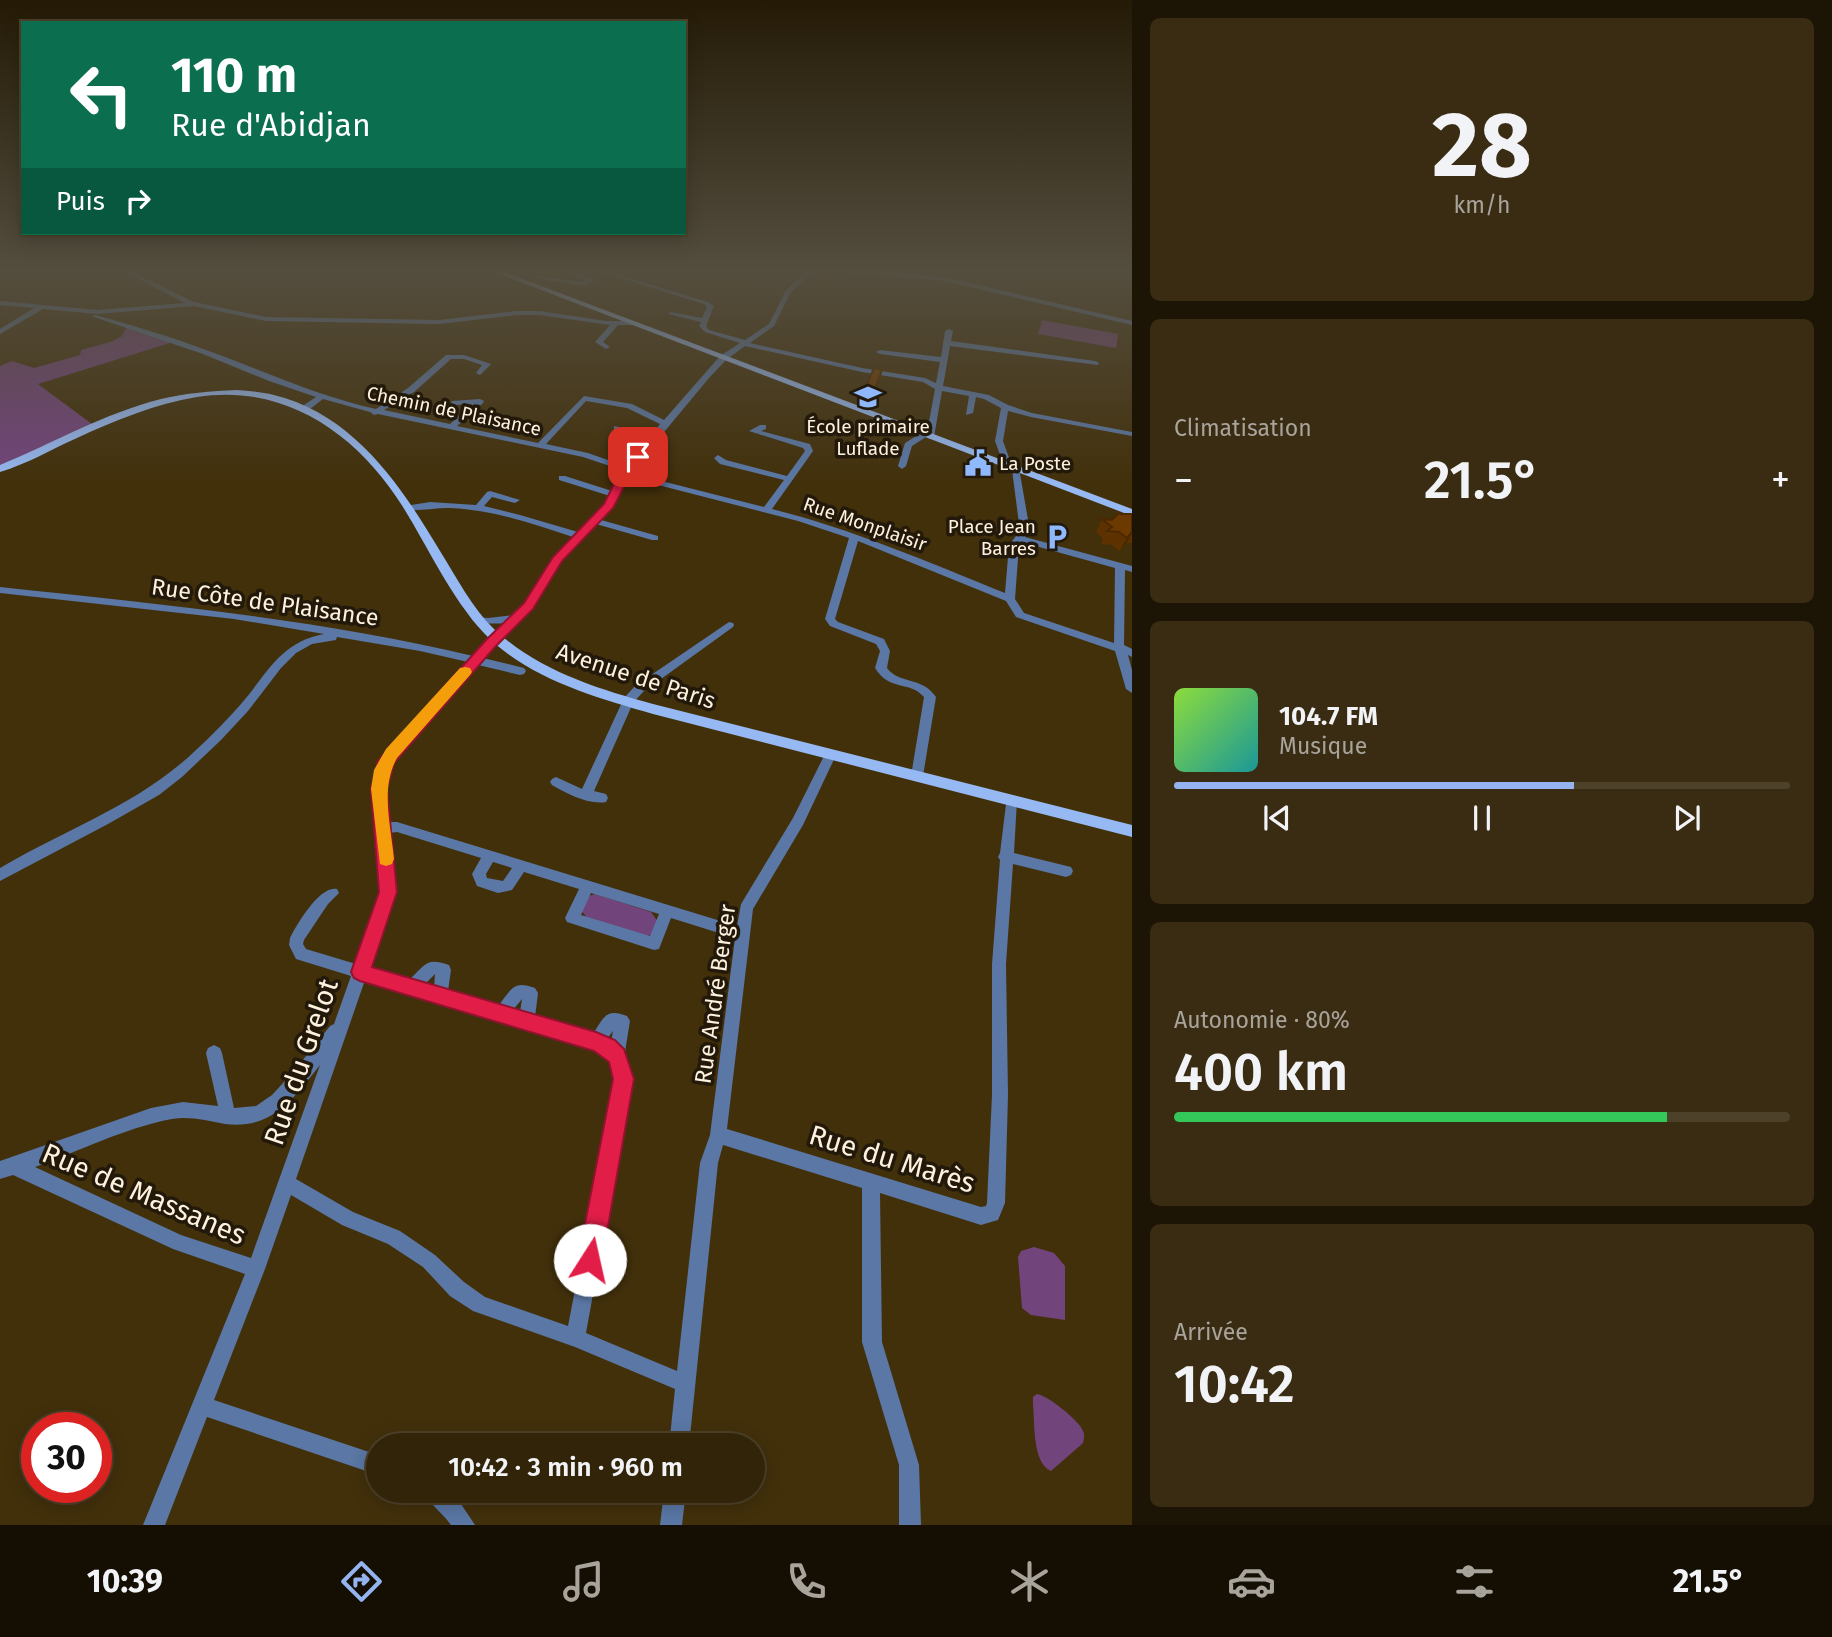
<!DOCTYPE html>
<html lang="fr">
<meta charset="utf-8">
<style>
:root{--surface:#322408;--page:#3a2c12;--text:#f1f3f6;--muted:#a8a49c;--line:#4d4129;--accent:#95b2f1}
body{margin:0;font-family:"Fira Sans",sans-serif;background:var(--page);color:var(--text);height:100vh;display:flex;flex-direction:column;font-size:26px;white-space:nowrap}
*{box-sizing:border-box;margin:0}
p{font-size:23px;color:var(--muted)}
.icon{flex:none;width:38px;height:38px;fill:none;stroke:currentColor;stroke-width:2;stroke-linecap:round;stroke-linejoin:round}
.map{position:relative;flex:1;overflow:hidden}
.panel{display:flex;flex-direction:column;gap:18px;padding:18px;background:#1c1404;width:700px}
.panel>*{flex:none}
.guide{position:absolute;left:21px;top:21px;width:665px;height:214px;border-radius:0px;box-shadow:0 4px 18px #0003,0 0 0 2px var(--line);background:#0b6e4f;color:#fff;overflow:hidden}
.speed{position:absolute;left:21px;top:1412px;display:flex;gap:14px;font-size:35px;font-weight:700;text-align:center}
.speed>*{display:grid;place-content:center;width:91px;height:91px;border-radius:50%;background:var(--surface);box-shadow:0 4px 18px #0003,0 0 0 2px var(--line);line-height:1}
.speed .limit{border:10px solid #d22;background:#fff;color:#111}
.pin{position:absolute;display:grid;place-items:center;width:60px;height:60px;color:#fff;margin:-30px;border-radius:14px;box-shadow:0 4px 10px #0006}
.me{position:absolute;width:77px;margin:-38px;rotate:10deg;stroke-linejoin:round;filter:drop-shadow(0 0 5px #0008)}
.turn{display:flex;align-items:center;gap:24px;height:147px;padding:0 35px;font-size:32px}
.turn .icon{width:91px;height:91px;stroke-width:2.5}
.turn b{display:block;font-size:49px;line-height:60px}
.then{display:flex;align-items:center;height:66px;padding:0 35px;background:#0003;gap:14px;font-size:26px}
.big{font-size:52px;font-weight:600;line-height:1.1}
.panel .widget{flex:1;display:flex;flex-direction:column;justify-content:center;gap:10px;min-width:0;padding:0 24px;border-radius:10px;background:var(--page)}
.panel .dial{align-items:center;gap:0}
.dial b{font-size:91px;line-height:1}
.song{display:flex;align-items:center;gap:21px}
.cover{width:84px;height:84px;border-radius:10px;background:linear-gradient(135deg,hsl(90 70% 55%),hsl(180 70% 35%))}
.played{height:7px;border-radius:4px;background:linear-gradient(90deg,var(--accent) 65%,var(--line) 65%)}
.keys{display:flex;justify-content:space-around;direction:ltr}
.heat{display:flex;justify-content:space-between;align-items:center;font-size:38px;direction:ltr}
.charge{height:10px;border-radius:5px;background:linear-gradient(90deg,#34c759 80%,var(--line) 0)}
.trip{position:absolute;left:366px;top:1433px;width:399px;height:70px;border-radius:35px;background:var(--surface);box-shadow:0 4px 18px #0003,0 0 0 2px var(--line);font-weight:600;line-height:70px;text-align:center}
.menu{display:flex;height:112px;justify-content:space-around;align-items:center;background:#140e03;color:var(--muted)}
.menu .icon{width:49px;height:49px}
.menu .active{color:var(--accent)}
.menu b{font-size:32px;color:var(--text)}
main{display:flex;flex:1;min-height:0}
.map>svg:first-child{display:block}
.green{fill:#72447c}
.lines{fill:none;stroke-linecap:round;stroke-linejoin:round}
.minor{fill:#5a77a5;fill-rule:evenodd}
.major{fill:#96b9f3;fill-rule:evenodd}
.wall{fill:#5d3200}
.shaded-wall{fill:#4c2900}
.building{fill:#6c3a00;stroke:#4c2900;stroke-width:2}
.route{fill:#e11d48;stroke:#92132f;stroke-width:2}
.slow{fill:#f59e0b}
.labels{text-anchor:middle;dominant-baseline:central;stroke-width:7;stroke-linejoin:round;paint-order:stroke}
.far-street-label{font-size:19px;fill:#fef2de;stroke:#22190b}
.far-poi-label{font-size:19px;fill:#fef2de;stroke:#22190b}
.street-label{font-size:23px;fill:#fef2de;stroke:#22190b}
.near-street-label{font-size:28px;fill:#fef2de;stroke:#22190b}
</style>
<main>
<div class="map">
<svg width="1132" height="1525" viewBox="0 0 1132 1525">
<rect width="100%" height="100%" fill="#42300b"/>
<path class="green" d="M1042,320L1118,334L1116,348L1038,334Z
M126,328L173,342L38,384L92,424L0,466V366L12,361L34,368L80,355L81,350L113,341L122,336Z
M595,894L651,912L658,922L651,935L647,936L587,918L581,910L586,897Z
M1034,1247L1054,1253L1065,1266V1320L1031,1315L1022,1308L1018,1257L1021,1251Z
M1037,1394C1047,1395 1080,1421 1083,1431C1085,1436 1084,1437 1083,1443L1051,1471C1032,1463 1035,1423 1033,1405V1397Z"/>
<g class="lines">
<path class="minor" d="M121,270H129L194,302L266,317L439,320L516,311H540L606,321H634L637,323L634,325H618L603,342L610,347L606,349L595,342L610,325L540,315H516L439,324L266,321L194,306L97,314L43,309L0,334V329L34,308L0,305V301L97,310L185,303Z
M563,270H571L594,280L584,286L535,278L538,276L583,282L586,280Z
M594,270H603L708,302L714,306L706,326L709,330L745,340L769,324L786,290L808,270H815L791,292L774,326L750,343L862,368L925,378L936,383L940,362L880,354L876,352L880,350L941,357L945,331L949,329L953,331L951,341L1095,361L1099,363L1098,365L950,346L943,386L989,395L1008,405L1032,413L1132,432V436L1031,417L1008,411L1003,441L1011,463L1004,469L1000,466L1003,463L995,441L1001,408L984,399L976,397L973,413L966,415L969,396L942,391L934,437L930,439L926,437L912,446L906,466L902,469L898,466L905,443L921,433H927L935,389L923,382L862,372L745,346L726,360L709,378L630,473L764,507L784,480L720,464L714,458L718,455L726,460L787,476L805,451L803,448L749,431L760,425H766V429L761,431L810,444L813,451L772,509C852,529 928,562 1005,593L1009,545L1020,531L1012,470L1019,468L1030,531L1025,537L1132,566V572L1125,570L1124,645L1132,649V657L1128,655L1132,670V693L1126,689L1115,651L1016,617L1006,601L858,541L835,619L838,622L884,639L890,651L887,668C900,685 922,676 936,697L923,776L921,779H913L911,776L924,697C909,680 890,692 875,668L880,651L876,644L830,626L825,619L849,538L798,521L627,477L614,506L601,520L658,536V540H652L596,524L561,561L533,608L483,658L524,668L526,671L524,674L520,675L478,665L392,763L385,789L388,822H397L737,926L741,904L793,818L827,750H835L837,753L803,825L753,909L727,1129L981,1207L986,1206L987,1203L992,1095V964L1000,860L998,857L1000,853L1007,796H1015L1017,800L1014,853L1071,867L1073,871L1071,875L1066,877L1013,864L1006,964L1008,1095L1005,1203L998,1220L981,1225L880,1193L882,1342L919,1465L921,1525H899V1465L862,1342V1188L723,1145L718,1163L689,1446H669L675,1389L575,1347L473,1311L450,1296L423,1267L388,1244L342,1225L291,1195L265,1269L214,1400L378,1455V1475L207,1417L165,1525H143L245,1274L173,1249L13,1175L0,1179V1161L151,1108L183,1102L218,1106L206,1053L208,1048L214,1045L220,1048L222,1053L234,1108L256,1106L272,1095L294,1071L330,1026L334,1024L351,976L296,959L289,945L290,938C297,924 320,885 337,889L339,893L328,904L304,940L303,944L306,949L356,964L381,892L373,789L380,761L468,662L420,651L337,637L336,640L312,644L296,653L281,668L248,711L221,740L182,777L159,795L108,824L0,881V868C66,829 140,804 196,750C211,736 227,720 241,704C267,674 280,642 324,634L234,619L0,593V587C158,604 318,619 473,656L506,623C494,624 485,624 473,621L472,619L473,617L488,618L514,615L525,604L554,557L573,537C534,524 493,510 451,508C439,507 412,513 403,508L405,506L430,502L476,505L487,492L490,491L520,500L515,503L492,497L484,506L520,515L578,532L605,505L610,496L559,480V476H565L612,491L622,470L583,457L378,414L374,415L370,412L323,399L310,409H304V405L316,397L269,381L203,354L91,316L96,315C134,326 172,337 209,351C264,371 317,396 376,409L408,388L446,355H464L491,364L480,375L476,373L482,365L464,359H451L414,392L384,410L450,424L472,404L455,405L451,403L452,401L480,399L484,401L483,403L457,426L538,443L584,396L632,404L664,420L720,356L740,343L705,332L699,326L701,322L668,314L671,312L702,318L707,307L704,304ZM586,401L627,408L660,424L652,434L614,426V430L649,438L625,466L588,453L546,444ZM1021,542L1115,568L1114,643L1024,613L1015,599L1019,545ZM397,832L481,858L472,874L477,886L498,893L512,890L524,872L579,889L565,918L567,922L654,950L659,949L671,918L735,938L710,1135L700,1163L677,1371L586,1333L632,1079L624,1058L630,1021L627,1016C606,1008 604,1017 593,1034L535,1017L538,993L535,988C513,980 512,989 498,1006L448,991L451,970L449,965C426,957 426,964 410,979L369,968L395,892L389,833ZM493,862L512,868L503,881L487,878L486,874ZM591,893L659,914L650,936L581,915ZM435,974L434,987L425,984ZM365,980L500,1022L502,1021L597,1050L609,1061L616,1079L568,1326L485,1297L464,1282L435,1255L400,1231L353,1212L296,1179ZM522,999L520,1012L513,1010ZM613,1031L611,1042L607,1039ZM320,1065L251,1258L181,1235L35,1167C80,1151 124,1128 172,1119C190,1116 208,1121 225,1124C272,1130 294,1098 320,1065Z
M842,270H865L945,277L1132,321V325L945,281L845,272Z
M729,622L733,623L734,625L733,627L643,692L633,703L594,791L606,794L608,798L606,802C589,805 567,794 552,785L550,782L552,779L556,777L582,789L624,698L635,686Z
M423,1491H450L457,1498L475,1525H451C443,1513 429,1504 423,1491Z
M664,1491H686L682,1525H660Z"/>
<path class="major" d="M489,270H499L1132,509V516Z
M237,390C249,391 262,392 274,395C354,415 400,484 440,551C457,578 472,608 495,630C538,670 597,689 653,704L1132,825V837L653,714C594,697 526,678 483,632C450,596 429,549 403,507C358,435 286,383 197,397C155,404 116,420 77,438C52,449 27,464 0,472V465C53,443 105,413 161,399C186,393 211,391 237,390Z"/>
</g>
<path class="wall" d="M826,270H840L834,289L822,287Z
M882,370L879,382L869,407L861,404L864,392Z
M1132,514V543H1127L1119,551L1112,545L1101,544L1103,538L1096,532L1102,519L1112,520Z"/>
<path class="shaded-wall" d="M840,270L837,281L834,289L837,274Z
M882,370L879,382L869,407L872,395Z
M1132,532L1127,543L1119,551L1127,538Z"/>
<path class="building" d="M826,270H839L837,274L825,273Z
M874,368L882,370L872,395L864,392Z
M1118,514H1132V532L1127,538L1119,532L1107,531L1112,527L1102,519L1112,520Z"/>
<linearGradient id="sky" x2="0" y2="1"><stop stop-color="#241a06"/><stop offset="0.56" stop-color="#544e3f"/><stop offset="1" stop-color="#544e3f" stop-opacity="0"/></linearGradient>
<rect width="1132" height="483" fill="url(#sky)"/>
<path class="route" d="M634,454L643,457L633,470L613,508L562,561L533,609L495,647L394,763L387,789L397,892L372,967L596,1032L615,1040L624,1049L634,1079L602,1260L598,1269L590,1272L582,1269L578,1260L613,1079L609,1062L594,1051L360,981L354,978L351,972L379,892L371,789L378,761L486,640L524,603L553,557L604,504L622,468Z"/>
<path class="slow" d="M465,667L470,668L472,672L470,675L397,758C380,788 391,826 394,859L392,864L386,866L380,864L371,789L374,770L386,749L460,668Z"/>
<defs>
<symbol id="school-bare" viewBox="-9 -9 18 18"><path d="M0-5L7-2L0 1L-7-2ZM-4 1L0 2.5L4 1V4Q0 6-4 4Z" fill="#8fb8fd" stroke="#22190b" stroke-width="2.5" paint-order="stroke"/></symbol>
<symbol id="civic-bare" viewBox="-9 -9 18 18"><path d="M-.6-6.5H3V-4.5H.6V-3L4-1V1h2V6H-6V1h2V-1L-.6-3ZM-1.2 2.5V6h2.4V2.5Z" fill="#8fb8fd" stroke="#22190b" stroke-width="2.5" paint-order="stroke"/></symbol>
<symbol id="parking-bare" viewBox="-9 -9 18 18"><path d="M-3.5-5.5H1a3.5 3.5 0 0 1 0 7H-1V5.5H-3.5ZM-1-3.4V-.6H.8a1.4 1.4 0 0 0 0-2.8Z" fill="#8fb8fd" stroke="#22190b" stroke-width="2.5" paint-order="stroke"/></symbol>
</defs>
<g fill-rule="evenodd">
<use href="#school-bare" x="849" y="378" width="38" height="38"/>
<use href="#civic-bare" x="959" y="444" width="38" height="38"/>
<use href="#parking-bare" x="1038" y="518" width="38" height="38"/>
</g>
<g class="labels">
<g class="far-street-label">
<text transform="translate(454 411) rotate(12)">Chemin de Plaisance</text>
<text transform="translate(865 524) rotate(19)">Rue Monplaisir</text>
</g>
<g class="far-poi-label">
<text x="868" y="426">École primaire<tspan x="868" dy="22">Luflade</tspan></text>
<text x="999" y="463" text-anchor="start">La Poste</text>
<text x="1036" y="526" text-anchor="end">Place Jean<tspan x="1036" dy="22">Barres</tspan></text>
</g>
<g class="street-label">
<text transform="translate(265 602) rotate(8)">Rue Côte de Plaisance</text>
<text transform="translate(636 676) rotate(18)">Avenue de Paris</text>
<text transform="translate(715 994) rotate(-82)">Rue André Berger</text>
</g>
<g class="near-street-label">
<text transform="translate(301 1062) rotate(-71)">Rue du Grelot</text>
<text transform="translate(892 1159) rotate(17)">Rue du Marès</text>
<text transform="translate(144 1194) rotate(23)">Rue de Massanes</text>
</g>
</g>
</svg>
<div class="speed"><div class="limit">30</div></div>
<div class="pin" style="left:638px;top:457px;background:#d93025"><svg class="icon" aria-label="arrive" viewBox="0 0 24 24"><path d="M6 21V4h12l-3 4 3 4H6"/></svg></div>
<svg class="me" style="left:590px;top:1260px" viewBox="-20 -20 40 40"><circle r="19" fill="#fff"/><path d="M0-13L10 11 0 6-10 11z" fill="#e11d48"/></svg>
<div class="trip">10:42 · 3 min · 960 m</div>
<div class="guide">
<div class="turn"><svg class="icon" aria-label="left" viewBox="0 0 24 24"><path d="M17 20v-9H6M10 6l-5 5 5 5"/></svg><div><b>110 m</b>Rue d'Abidjan</div></div>
<div class="then">Puis<svg class="icon" aria-label="right" viewBox="0 0 24 24"><path d="M7 20v-9h11M14 6l5 5-5 5"/></svg></div>
</div>
</div>
<section class="panel">
<div class="widget dial"><b>28</b><p>km/h</p></div>
<div class="widget"><p>Climatisation</p>
<div class="heat"><a>−</a><b class="big">21.5°</b><a>+</a></div>
</div>
<div class="widget">
<div class="song"><i class="cover"></i><div><b>104.7 FM</b><p>Musique</p></div></div>
<div class="played"></div>
<div class="keys"><svg class="icon" aria-label="previous" viewBox="0 0 24 24"><path d="M18 5L8 12l10 7zM5 5v14"/></svg><svg class="icon" aria-label="pause" viewBox="0 0 24 24"><path d="M8 5v14M16 5v14"/></svg><svg class="icon" aria-label="next" viewBox="0 0 24 24"><path d="M6 5l10 7-10 7zM19 5v14"/></svg></div>
</div>
<div class="widget"><p>Autonomie · 80%</p><b class="big">400 km</b><div class="charge"></div></div>
<div class="widget"><p>Arrivée</p><b class="big">10:42</b></div>
</section>
</main>
<nav class="menu">
<b>10:39</b>
<svg class="icon active" aria-label="directions" viewBox="0 0 24 24"><path d="M12 3l9 9-9 9-9-9zM9 14v-3h6M13 9l2 2-2 2"/></svg>
<svg class="icon" aria-label="music" viewBox="0 0 24 24"><path d="M9 18V5l10-2v13"/><circle cx="6" cy="18" r="3"/><circle cx="16" cy="16" r="3"/></svg>
<svg class="icon" aria-label="phone" viewBox="0 0 24 24"><path d="M5 4h4l2 5-3 2q2 4 5 5l2-3 5 2v4C11 20 4 13 5 4z"/></svg>
<svg class="icon" aria-label="climate" viewBox="0 0 24 24"><path d="M12 3v18M4 7l16 10M4 17L20 7"/></svg>
<svg class="icon" aria-label="car" viewBox="0 0 24 24"><path d="M5 17H2v-5l4-1 3-4h7l3 4 3 1v5h-3M9 17h6M6 11h13"/><circle cx="7" cy="17" r="2"/><circle cx="17" cy="17" r="2"/></svg>
<svg class="icon" aria-label="filters" viewBox="0 0 24 24"><path d="M4 7h16M4 17h16"/><circle cx="9" cy="7" r="2"/><circle cx="15" cy="17" r="2"/></svg>
<b>21.5°</b>
</nav>
